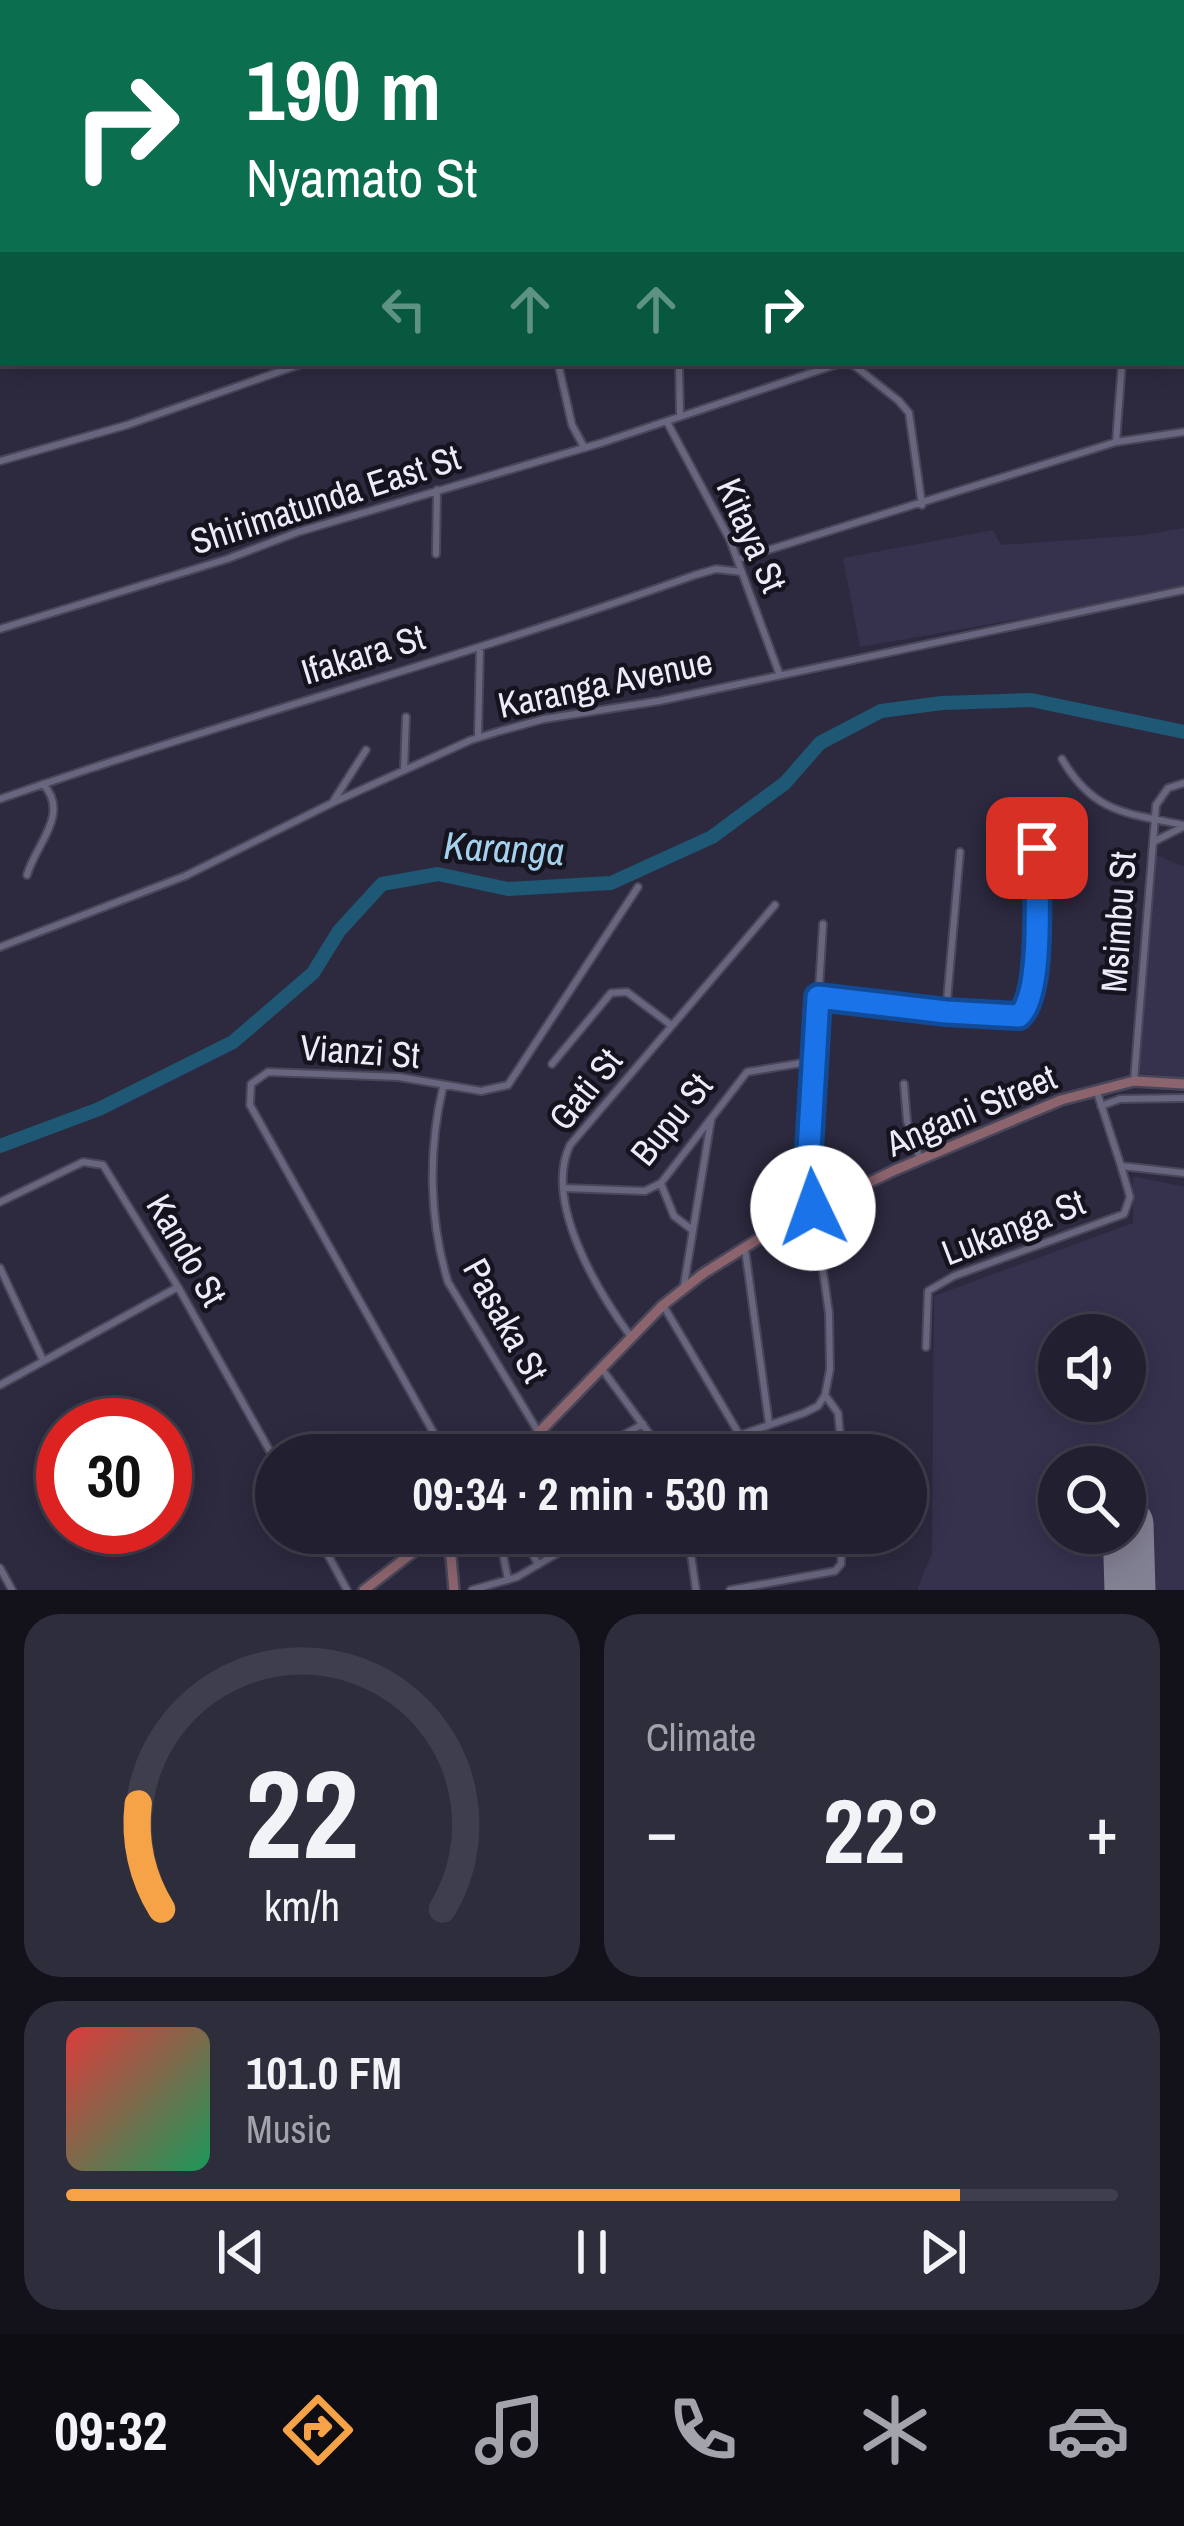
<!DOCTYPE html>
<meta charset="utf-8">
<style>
:root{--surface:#222030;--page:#2e2d3c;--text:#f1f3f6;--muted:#a2a3ab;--line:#3f3e4c;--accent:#f5a346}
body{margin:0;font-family:"Archivo Narrow",sans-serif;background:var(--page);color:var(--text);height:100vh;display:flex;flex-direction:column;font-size:45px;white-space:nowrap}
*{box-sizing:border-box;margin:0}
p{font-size:39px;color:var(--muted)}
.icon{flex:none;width:66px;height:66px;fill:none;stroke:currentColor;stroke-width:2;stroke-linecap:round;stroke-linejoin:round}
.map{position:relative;height:1590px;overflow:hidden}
.drawer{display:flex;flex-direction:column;gap:24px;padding:24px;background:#13121a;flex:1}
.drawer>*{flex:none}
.banner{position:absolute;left:0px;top:0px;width:1185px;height:366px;box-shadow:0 6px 30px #0003,0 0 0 3px var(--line);background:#0b6e4f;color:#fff;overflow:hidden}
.controls{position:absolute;left:1038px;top:1314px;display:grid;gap:24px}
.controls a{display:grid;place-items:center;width:108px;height:108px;border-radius:50%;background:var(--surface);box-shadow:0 6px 30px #0003,0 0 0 3px var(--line);font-size:60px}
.speed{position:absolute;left:36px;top:1398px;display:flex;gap:24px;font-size:60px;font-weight:700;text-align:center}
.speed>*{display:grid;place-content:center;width:156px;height:156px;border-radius:50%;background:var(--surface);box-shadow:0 6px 30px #0003,0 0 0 3px var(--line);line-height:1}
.speed .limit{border:18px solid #d22;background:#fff;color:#111}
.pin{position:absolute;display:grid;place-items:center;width:102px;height:102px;color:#fff;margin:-51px;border-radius:24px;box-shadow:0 6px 18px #0006}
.me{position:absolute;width:132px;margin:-66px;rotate:357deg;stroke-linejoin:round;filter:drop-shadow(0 0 9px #0008)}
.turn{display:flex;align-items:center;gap:42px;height:252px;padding:0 48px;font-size:54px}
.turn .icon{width:156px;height:156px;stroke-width:2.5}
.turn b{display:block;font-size:84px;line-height:102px}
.lanes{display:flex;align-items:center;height:114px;padding:0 48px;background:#0003;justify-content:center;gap:60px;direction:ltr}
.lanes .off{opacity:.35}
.big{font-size:90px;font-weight:700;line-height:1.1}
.drawer .card{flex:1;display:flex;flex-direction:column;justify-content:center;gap:18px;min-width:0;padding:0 42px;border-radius:36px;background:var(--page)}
.drawer .dial{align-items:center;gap:0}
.dial svg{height:312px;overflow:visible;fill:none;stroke:var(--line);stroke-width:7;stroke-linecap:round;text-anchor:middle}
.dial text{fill:var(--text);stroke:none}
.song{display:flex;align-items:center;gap:36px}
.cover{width:144px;height:144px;border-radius:18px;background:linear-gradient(135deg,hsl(0 70% 55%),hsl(150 70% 35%))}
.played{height:12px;border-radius:6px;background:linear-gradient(90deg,var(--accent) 85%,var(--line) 85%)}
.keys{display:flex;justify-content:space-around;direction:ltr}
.heat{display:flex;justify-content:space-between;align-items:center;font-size:66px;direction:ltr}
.drawer .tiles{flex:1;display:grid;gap:24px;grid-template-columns:1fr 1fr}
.card:last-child{grid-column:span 2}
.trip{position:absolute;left:255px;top:1434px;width:672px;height:120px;border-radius:60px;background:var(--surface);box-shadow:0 6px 30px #0003,0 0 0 3px var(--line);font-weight:700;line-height:120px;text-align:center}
.tab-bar{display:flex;height:192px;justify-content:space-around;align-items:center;background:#0e0d13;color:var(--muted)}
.tab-bar .icon{width:84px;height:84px}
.tab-bar .on{color:var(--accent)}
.tab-bar b{font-size:54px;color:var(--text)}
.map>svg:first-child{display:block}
.built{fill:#36324e;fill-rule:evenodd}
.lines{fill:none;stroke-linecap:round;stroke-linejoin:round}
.river{stroke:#1e5875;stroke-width:14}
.runway{stroke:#828093;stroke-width:51}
.street-casing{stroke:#494659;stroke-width:10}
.secondary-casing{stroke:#494659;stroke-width:14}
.street{stroke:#68667f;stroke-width:6}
.secondary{stroke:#8c646e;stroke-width:9}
.route-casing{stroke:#114b97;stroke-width:30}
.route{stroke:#1a73e8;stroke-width:21}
.labels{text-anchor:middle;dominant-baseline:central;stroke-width:9;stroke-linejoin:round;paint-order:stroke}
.street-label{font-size:36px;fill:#ecebfa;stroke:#15141e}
.water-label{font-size:39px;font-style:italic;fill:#a4d2ee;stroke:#15141e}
</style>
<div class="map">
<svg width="1184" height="1590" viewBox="0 0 1184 1590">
<rect width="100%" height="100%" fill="#2d2a40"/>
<path class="built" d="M1184,528V585L1077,609L860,647L843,558L993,530L1001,545L1145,535Z
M1154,854L1184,867V1078L1139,1073Z
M1133,1176L1184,1187V1590H917L932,1553L934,1296L1133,1223ZM1059,1335H1125V1401H1059ZM1059,1467H1125V1533H1059Z"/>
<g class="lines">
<path class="river" d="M0,1146L99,1109L233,1042L313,973L339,931L382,884L438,874L508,889L611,883L712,837L785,783L820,743L881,711L942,703L1031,700L1184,732"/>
<path class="runway" d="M1128,1524L1130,1590"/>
<defs>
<path id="street" d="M950,0V3
M1014,0V3
M111,3L116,0
M393,3V0
M399,3L404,0
M826,3V0
M893,3L901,0
M1143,3V0
M1182,91H1184
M0,120L3,119
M0,289L3,288
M558,363L572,425L584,447
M679,363L680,416
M851,363L899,401L909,413L922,505
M667,422L730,540L779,673
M1116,442L1122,363
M0,461L127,425L304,363
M436,554L437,490
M739,559L1116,442L1184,432
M0,629L227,559L298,532L601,443L841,363
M478,738L480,647
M1062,759C1094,814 1127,813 1184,825
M404,770L406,717
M0,799C230,719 466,657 695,575L716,569L742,572
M334,800L366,750
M1153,842L1183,827
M27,875C35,845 71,814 43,784
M0,947L185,876L332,803L471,740L500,731L544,719L659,701L1184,590
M818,997L946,1012L1019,1016C1043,995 1036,884 1037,848
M946,1012L960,852
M552,1064L611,993L627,992L671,1025
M1134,1081L1156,805L1168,788L1184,783
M904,1084L907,1121L920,1159
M443,1087C428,1150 429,1220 448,1282L539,1433
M1097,1092L1121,1166L1184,1173
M1101,1106L1120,1099L1184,1098
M661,1184L674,1216L691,1229
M564,1188L645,1191L661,1183L747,1072L814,1061
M0,1202L83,1162L103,1165L178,1287L276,1462
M745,1249L769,1424
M0,1268L43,1360
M684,1285L711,1120
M663,1305L739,1434
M631,1337C598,1292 543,1202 570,1145L775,905
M926,1347L928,1291L954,1276L1124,1214L1130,1197L1121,1166
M602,1369L665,1455
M0,1385L178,1287
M825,1395L838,1413L842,1455
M446,1455L250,1105L251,1084L268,1072L399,1077L481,1091L508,1085L638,887
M587,1455L643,1424
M682,1455L804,1413L818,1406L825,1395L830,1369L829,1313L808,1167L823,924
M316,1533L347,1590
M499,1533L508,1580
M523,1533L538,1565
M551,1533L559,1552
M688,1533L696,1590
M0,1568L12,1590
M472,1590L517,1577L592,1533
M730,1590L835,1571L841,1564L842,1533"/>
<path id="secondary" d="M517,1455L663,1305L704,1273L779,1226L895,1170L1061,1100L1134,1081L1184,1084
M442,1533L451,1557L454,1590
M364,1590L438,1533"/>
</defs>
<use href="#street" class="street-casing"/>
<use href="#secondary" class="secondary-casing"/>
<use href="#street" class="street"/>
<use href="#secondary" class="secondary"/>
</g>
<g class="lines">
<defs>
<path id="route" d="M813,1208L808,1168L818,997L946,1012L1019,1016C1044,994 1036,884 1037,848"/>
</defs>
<use href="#route" class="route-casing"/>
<use href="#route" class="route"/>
</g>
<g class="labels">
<g class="street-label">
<text transform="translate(325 499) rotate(-18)">Shirimatunda East St</text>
<text transform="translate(752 535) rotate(66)">Kitaya St</text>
<text transform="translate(363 654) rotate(-17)">Ifakara St</text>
<text transform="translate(605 683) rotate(-12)">Karanga Avenue</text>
<text transform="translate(1118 922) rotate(-86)">Msimbu St</text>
<text transform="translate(360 1051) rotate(4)">Vianzi St</text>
<text transform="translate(585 1089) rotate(-51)">Gati St</text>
<text transform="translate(971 1110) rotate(-23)">Angani Street</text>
<text transform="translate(671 1119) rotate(-51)">Bupu St</text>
<text transform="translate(1013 1227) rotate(-21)">Lukanga St</text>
<text transform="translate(187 1250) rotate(60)">Kando St</text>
<text transform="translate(506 1320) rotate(61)">Pasaka St</text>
</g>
<g class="water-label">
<text transform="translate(504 848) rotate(3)">Karanga</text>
</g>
</g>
</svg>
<div class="controls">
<a><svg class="icon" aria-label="sound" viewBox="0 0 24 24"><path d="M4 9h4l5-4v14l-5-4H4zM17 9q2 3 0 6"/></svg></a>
<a><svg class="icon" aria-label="search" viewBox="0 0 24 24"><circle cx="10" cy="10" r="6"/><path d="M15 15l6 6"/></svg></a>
</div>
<div class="speed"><div class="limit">30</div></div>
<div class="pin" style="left:1037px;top:848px;background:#d93025"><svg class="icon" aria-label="arrive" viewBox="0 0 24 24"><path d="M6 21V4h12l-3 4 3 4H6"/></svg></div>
<svg class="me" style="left:813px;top:1208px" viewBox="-20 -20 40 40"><circle r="19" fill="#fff"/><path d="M0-13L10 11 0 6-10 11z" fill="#1a73e8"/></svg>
<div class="trip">09:34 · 2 min · 530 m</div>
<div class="banner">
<div class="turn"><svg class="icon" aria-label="right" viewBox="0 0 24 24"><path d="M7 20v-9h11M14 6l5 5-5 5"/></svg><div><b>190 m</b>Nyamato St</div></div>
<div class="lanes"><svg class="icon off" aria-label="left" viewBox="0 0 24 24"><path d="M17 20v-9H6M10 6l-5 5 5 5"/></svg><svg class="icon off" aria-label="ahead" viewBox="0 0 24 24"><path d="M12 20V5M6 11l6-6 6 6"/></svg><svg class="icon off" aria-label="ahead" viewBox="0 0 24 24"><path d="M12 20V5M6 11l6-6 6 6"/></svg><svg class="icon" aria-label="right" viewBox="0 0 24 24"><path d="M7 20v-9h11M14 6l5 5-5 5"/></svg></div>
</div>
</div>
<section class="drawer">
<div class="tiles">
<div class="card dial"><svg viewBox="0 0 100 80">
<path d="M14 69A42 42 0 1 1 86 69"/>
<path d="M14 69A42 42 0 0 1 8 42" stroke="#f5a346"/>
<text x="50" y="56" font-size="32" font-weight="700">22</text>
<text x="50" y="72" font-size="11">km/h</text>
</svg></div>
<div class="card"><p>Climate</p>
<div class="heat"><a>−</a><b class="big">22°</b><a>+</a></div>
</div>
<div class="card">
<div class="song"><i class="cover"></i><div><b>101.0 FM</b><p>Music</p></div></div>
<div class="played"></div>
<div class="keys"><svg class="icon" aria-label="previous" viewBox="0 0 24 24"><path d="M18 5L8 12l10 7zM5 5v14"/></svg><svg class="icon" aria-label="pause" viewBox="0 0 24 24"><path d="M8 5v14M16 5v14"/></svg><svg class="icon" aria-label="next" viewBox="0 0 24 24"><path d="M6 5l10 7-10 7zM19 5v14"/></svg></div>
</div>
</div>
</section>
<nav class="tab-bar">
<b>09:32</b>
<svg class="icon on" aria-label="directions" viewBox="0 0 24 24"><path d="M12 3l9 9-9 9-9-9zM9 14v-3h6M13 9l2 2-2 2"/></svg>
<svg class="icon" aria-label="music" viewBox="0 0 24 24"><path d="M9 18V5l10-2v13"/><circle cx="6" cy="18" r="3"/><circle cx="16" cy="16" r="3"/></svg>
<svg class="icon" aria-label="phone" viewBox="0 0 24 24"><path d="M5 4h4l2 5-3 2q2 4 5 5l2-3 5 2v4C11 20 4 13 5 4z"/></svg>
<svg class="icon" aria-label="climate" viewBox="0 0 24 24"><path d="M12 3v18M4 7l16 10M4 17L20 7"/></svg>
<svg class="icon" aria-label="car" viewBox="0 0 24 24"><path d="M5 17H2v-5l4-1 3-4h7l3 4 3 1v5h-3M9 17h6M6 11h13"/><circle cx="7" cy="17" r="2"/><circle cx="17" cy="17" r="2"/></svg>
</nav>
